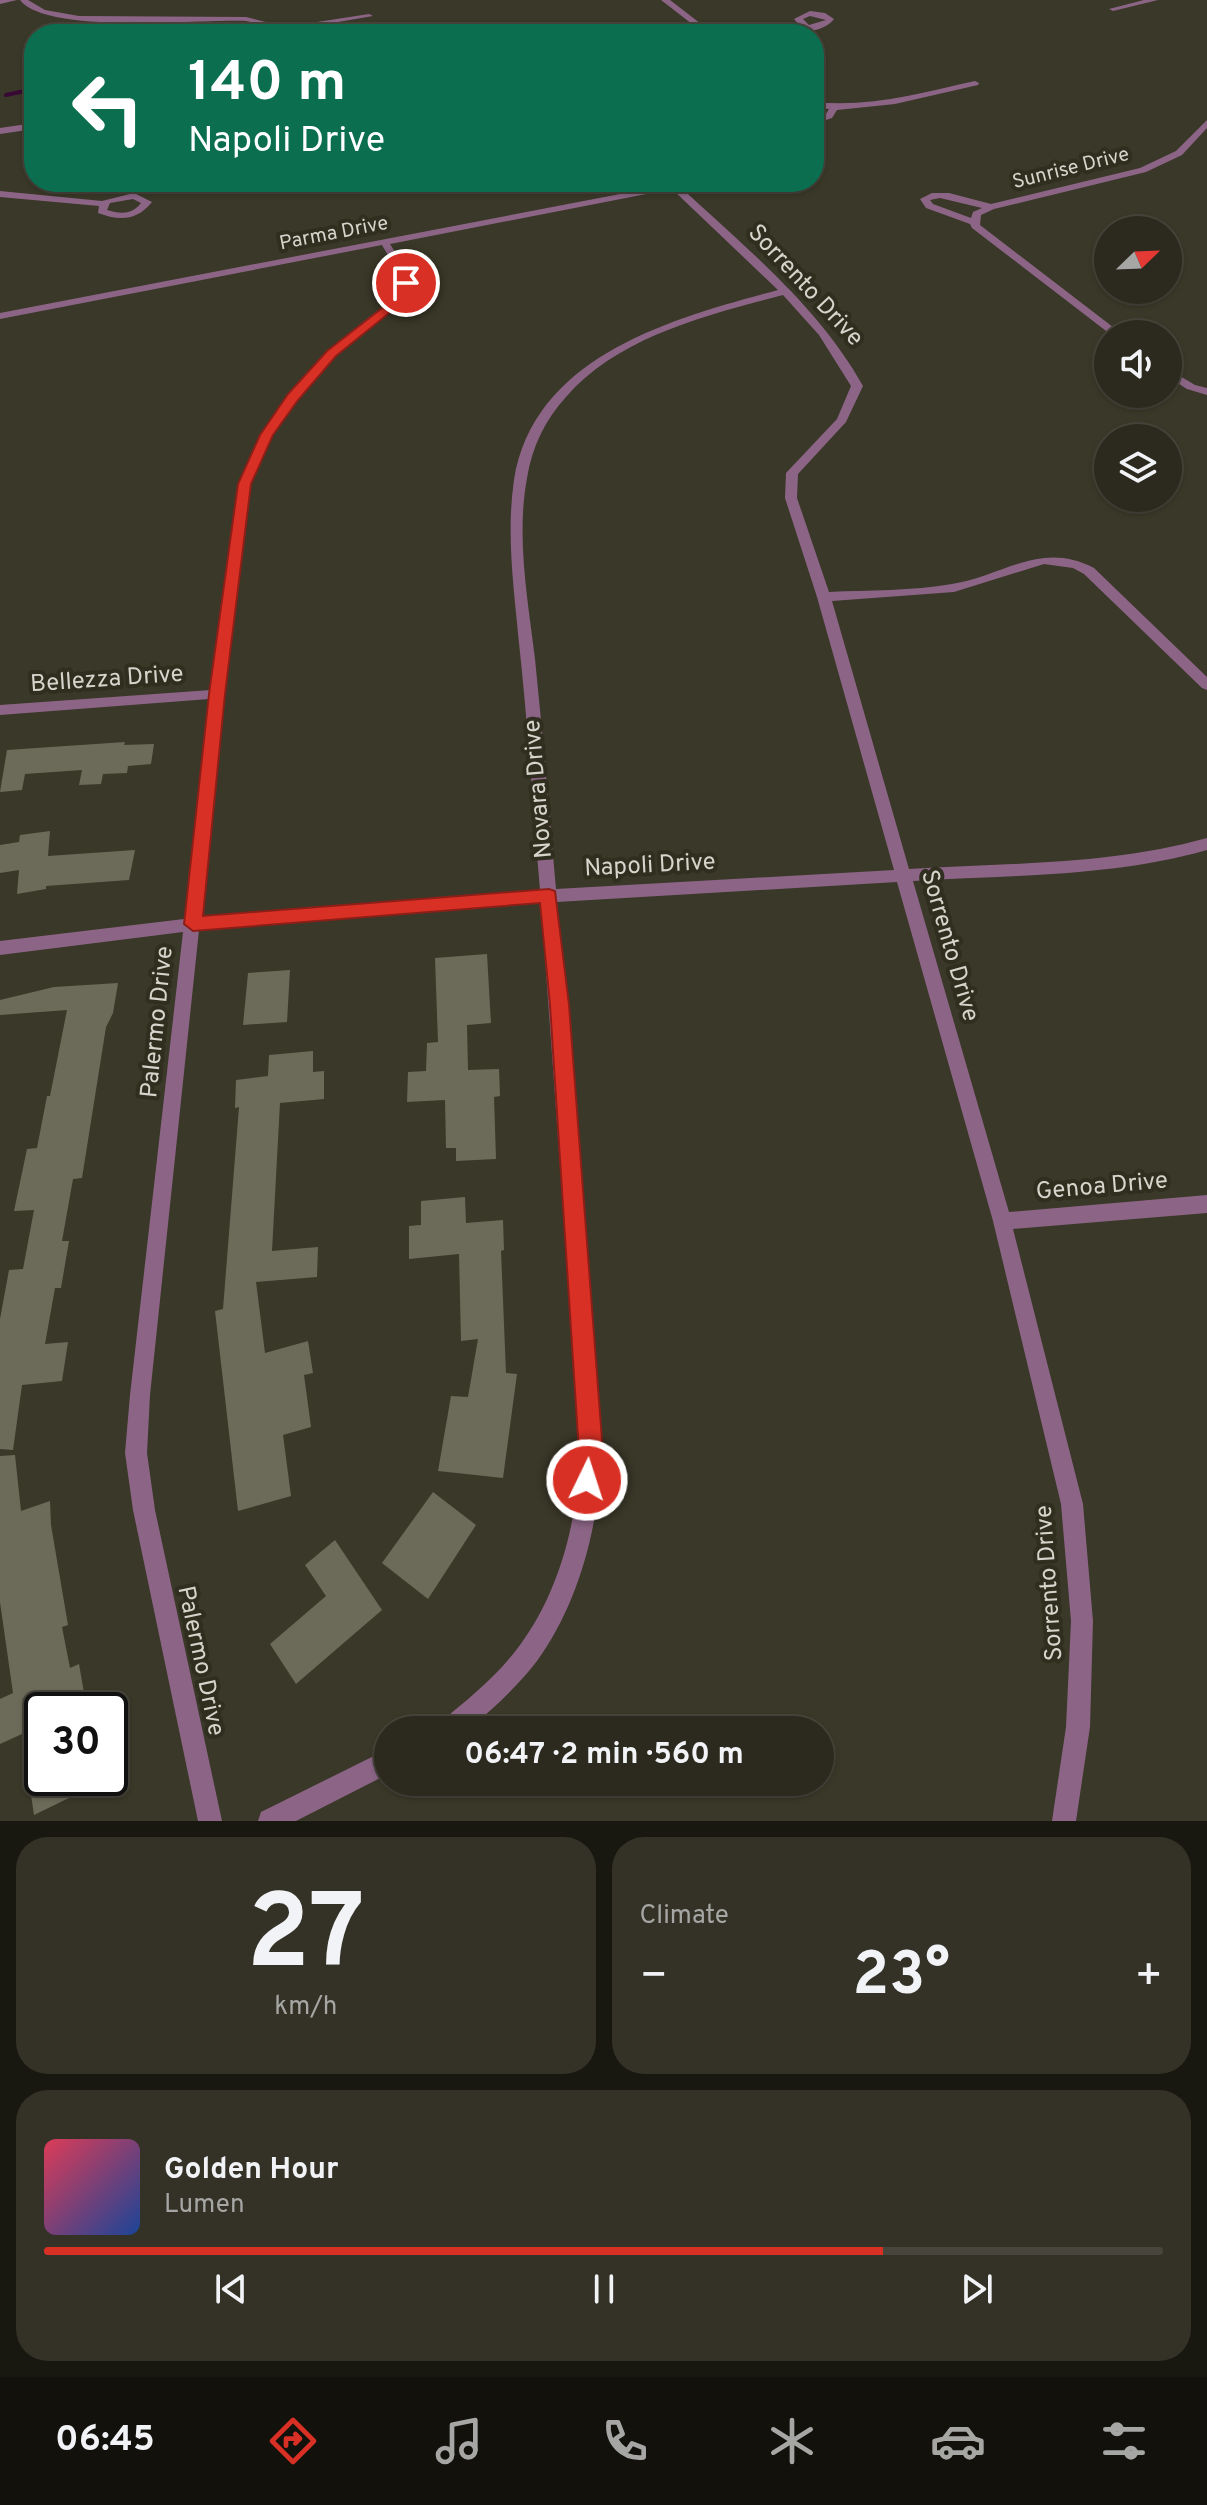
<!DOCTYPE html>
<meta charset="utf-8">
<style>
:root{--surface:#2c2a1e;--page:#343227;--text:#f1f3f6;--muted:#a6a7a4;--line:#48463c;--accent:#d93025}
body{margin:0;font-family:Overpass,sans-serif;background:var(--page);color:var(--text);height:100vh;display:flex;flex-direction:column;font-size:30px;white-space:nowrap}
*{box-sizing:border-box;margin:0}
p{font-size:26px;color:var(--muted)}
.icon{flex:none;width:44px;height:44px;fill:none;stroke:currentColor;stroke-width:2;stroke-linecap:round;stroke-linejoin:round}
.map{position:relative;height:1821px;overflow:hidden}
.drawer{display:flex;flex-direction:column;gap:16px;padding:16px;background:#181710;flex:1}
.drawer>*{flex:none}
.guide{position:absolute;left:24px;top:24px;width:800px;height:168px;border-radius:32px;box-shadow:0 2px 6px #0004,0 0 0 2px var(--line);background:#0b6e4f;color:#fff;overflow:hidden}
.needle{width:52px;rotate:67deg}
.buttons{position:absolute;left:1094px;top:216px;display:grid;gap:16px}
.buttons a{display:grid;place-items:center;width:88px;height:88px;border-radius:50%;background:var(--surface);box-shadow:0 2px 6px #0004,0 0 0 2px var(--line);font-size:40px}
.speed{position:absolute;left:24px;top:1692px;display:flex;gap:16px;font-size:40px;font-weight:700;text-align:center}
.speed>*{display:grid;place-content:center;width:104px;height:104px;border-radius:50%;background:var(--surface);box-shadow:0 2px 6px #0004,0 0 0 2px var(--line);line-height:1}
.speed .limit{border:4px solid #111;border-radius:12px;background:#fff;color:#111}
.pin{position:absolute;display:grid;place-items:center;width:68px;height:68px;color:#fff;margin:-34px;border:4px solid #fff;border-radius:50%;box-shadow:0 2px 8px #0007}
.me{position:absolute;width:88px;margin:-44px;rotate:4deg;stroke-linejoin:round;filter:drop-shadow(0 0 6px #0008)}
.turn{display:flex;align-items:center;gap:28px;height:168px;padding:0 32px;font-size:36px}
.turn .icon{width:104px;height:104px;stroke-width:2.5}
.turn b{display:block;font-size:56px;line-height:68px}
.big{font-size:60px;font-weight:700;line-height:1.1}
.drawer .tile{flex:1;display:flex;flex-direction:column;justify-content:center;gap:12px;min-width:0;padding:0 28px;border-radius:32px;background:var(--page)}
.drawer .dial{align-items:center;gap:0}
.dial b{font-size:104px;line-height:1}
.song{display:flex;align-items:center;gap:24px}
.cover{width:96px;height:96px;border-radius:12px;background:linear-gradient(135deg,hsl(350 70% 55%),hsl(220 70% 35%))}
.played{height:8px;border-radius:4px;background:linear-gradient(90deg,var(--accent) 75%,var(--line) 75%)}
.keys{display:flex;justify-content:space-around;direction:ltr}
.heat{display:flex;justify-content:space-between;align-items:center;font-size:44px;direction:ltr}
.drawer .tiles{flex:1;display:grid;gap:16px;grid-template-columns:1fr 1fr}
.tile:last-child{grid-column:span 2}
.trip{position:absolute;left:374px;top:1716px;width:460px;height:80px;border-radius:40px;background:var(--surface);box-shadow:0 2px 6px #0004,0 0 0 2px var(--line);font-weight:700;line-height:80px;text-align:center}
.menu{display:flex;height:128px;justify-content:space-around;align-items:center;background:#12110c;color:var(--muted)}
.menu .icon{width:56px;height:56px}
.menu .active{color:var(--accent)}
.menu b{font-size:36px;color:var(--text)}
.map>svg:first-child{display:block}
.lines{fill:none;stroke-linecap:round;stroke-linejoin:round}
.stream{stroke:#390935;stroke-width:4}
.building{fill:#6c6b59}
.minor{fill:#8c6586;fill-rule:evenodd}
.route{fill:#d93025;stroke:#8d1f18;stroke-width:2}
.labels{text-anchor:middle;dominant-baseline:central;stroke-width:8;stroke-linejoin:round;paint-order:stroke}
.far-street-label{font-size:20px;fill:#d6d5cc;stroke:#302e1f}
.street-label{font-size:24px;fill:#d6d5cc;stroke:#302e1f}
</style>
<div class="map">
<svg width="1207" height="1821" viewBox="0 0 1207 1821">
<rect width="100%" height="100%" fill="#3a3828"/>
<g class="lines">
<path class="stream" d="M6,95L34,89"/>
</g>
<path class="building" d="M125,742L124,745L154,744L151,764L128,766L127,773L103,774L101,784L79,785L82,770L25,774L22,790L0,792L7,750Z
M50,831L48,856L135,850L129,880L46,886V889L17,894L19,870L0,873V845L19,842L20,835Z
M487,954L491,1023L467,1025L468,1070L499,1069L500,1096L494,1097L496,1159L456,1161V1148H446L445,1100L407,1102L408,1072L426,1071L427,1043L438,1042L435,958Z
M290,970L287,1022L243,1025L248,973Z
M118,983L113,1013L106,1027L82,1178L73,1179L62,1241H69L61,1288H55L45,1344L68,1342L62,1381L22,1385L13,1450L0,1449V1319L9,1270L23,1269L34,1210L14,1211L27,1149L37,1148L47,1096H50L67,1010L0,1015V1000L54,987Z
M313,1051V1072L324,1071V1099L280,1103L272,1251L318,1247L317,1277L256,1282L265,1353L308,1341L313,1373L304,1375L311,1427L283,1435L291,1496L238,1511L215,1311L223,1309L239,1107L235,1108L236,1080L268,1076L269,1055Z
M465,1197L466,1223L503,1220L504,1250L501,1251L506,1373L517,1374L503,1478L438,1471L451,1396L468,1397L478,1339L461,1341L459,1254L409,1259V1226L421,1225V1201Z
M15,1455L21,1511L50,1501L51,1525L68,1625L62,1627L70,1668L79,1664L87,1710H42V1778H110L34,1815L22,1734L0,1744V1699L13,1693L0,1602V1456Z
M433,1492L476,1525L428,1599L382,1563Z
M335,1540L382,1610L296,1684L270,1644L326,1596L305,1565Z"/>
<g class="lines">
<path class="minor" d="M0,0H17L0,4Z
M20,0H28L45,10L79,16L246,17L285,27L369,14L373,16L291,30L297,34C282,34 262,24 246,21C200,19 47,35 20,0Z
M661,0H670L714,34H705Z
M1144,0H1158L1113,11L1109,9Z
M810,11L825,13L834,19C823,34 790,34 772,34L801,27L794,19ZM810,16L826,20L809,25L803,19Z
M975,81L979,83L978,85L895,104L837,110L832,118L814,124V118L826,114L829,109L814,108V102C869,108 921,93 975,81Z
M1207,120V128L1182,155L1146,172L994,209L981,215L980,225L1122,334H1110L972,228L970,224L926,208L920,199L932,193H949L991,204L1140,168L1176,151ZM940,198L982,208L973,212L971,218L933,204L930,200Z
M34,123V129L0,134V128Z
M665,182H675C742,245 817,304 863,386L846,422L798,474L797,498L829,592C869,590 912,591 952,584C1003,576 1041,540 1094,568L1207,677V690L1202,688L1084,574L1073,568L1044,564L954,592L832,601L909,869C1008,863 1111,865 1207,838V850C1112,877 1011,875 913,881L1009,1212L1207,1195V1213L1013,1229L1083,1504L1093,1621L1090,1727L1076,1821H1052L1066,1727L1071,1621L1061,1504L993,1221L897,882L557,902L600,1427C605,1505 583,1598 537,1661C517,1687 492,1710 467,1730H436L440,1722C469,1699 498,1675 520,1645C564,1586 583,1500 579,1427L541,903L199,930L150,1395L147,1453L155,1510L222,1821H198L133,1510L125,1453L130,1395L183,932L0,955V941L184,919L209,699L0,715V705L211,690L239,484L260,435L307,373L349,333L400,293V276L382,245L0,319V313L667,185ZM672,189L778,290C674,318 534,355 514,480C506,534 514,589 519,643C528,725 533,808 540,890L201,917L224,694L251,484L272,435L315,377L357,337L410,294V276L390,244ZM783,295L819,335L851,386L837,419L786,473L785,498L817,597L894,870L556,889C549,813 543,736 535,659C528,600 516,538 527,478C532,447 545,420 566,397C619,336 708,315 783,295Z
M0,191L102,201L134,193L152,202C137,221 119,221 98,213L99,206L0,197ZM133,199L141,203C132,215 120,214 107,210L110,203Z
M1168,369L1195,385L1207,388V395L1187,389L1168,377Z
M388,1749V1774L296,1821H258L261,1812Z"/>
</g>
<path class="route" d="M402,280L412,283L409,297L336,356L298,400L273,435L251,484L225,694L203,916L549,889L555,891L569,1005L603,1453L595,1488L587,1492L578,1488L575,1480L579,1453L550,1005L540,903L193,931L184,924L209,694L238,484L260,435L288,394L327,351L395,298Z"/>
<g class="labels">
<g class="far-street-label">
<text transform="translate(1071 169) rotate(-14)">Sunrise Drive</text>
<text transform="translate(334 234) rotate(-11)">Parma Drive</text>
</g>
<g class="street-label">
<text transform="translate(805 286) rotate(47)">Sorrento Drive</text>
<text transform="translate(107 680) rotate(-4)">Bellezza Drive</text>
<text transform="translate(539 789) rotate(-95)">Novara Drive</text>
<text transform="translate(650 866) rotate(-3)">Napoli Drive</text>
<text transform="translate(949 946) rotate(74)">Sorrento Drive</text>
<text transform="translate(158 1022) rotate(-84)">Palermo Drive</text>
<text transform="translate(1102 1187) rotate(-5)">Genoa Drive</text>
<text transform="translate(1050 1583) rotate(-94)">Sorrento Drive</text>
<text transform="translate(200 1661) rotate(78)">Palermo Drive</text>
</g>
</g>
</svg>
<div class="buttons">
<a><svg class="needle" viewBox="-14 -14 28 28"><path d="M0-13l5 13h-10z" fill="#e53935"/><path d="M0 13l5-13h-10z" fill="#a6a7a4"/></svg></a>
<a><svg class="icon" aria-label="sound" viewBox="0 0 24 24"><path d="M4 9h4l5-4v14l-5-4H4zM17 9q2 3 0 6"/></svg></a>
<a><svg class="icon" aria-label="layers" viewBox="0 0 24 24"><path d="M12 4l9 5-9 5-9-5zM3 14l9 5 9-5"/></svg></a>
</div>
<div class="speed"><div class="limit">30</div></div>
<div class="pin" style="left:406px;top:283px;background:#d93025"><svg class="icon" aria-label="arrive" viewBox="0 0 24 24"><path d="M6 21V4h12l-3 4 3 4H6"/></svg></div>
<svg class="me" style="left:587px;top:1480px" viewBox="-20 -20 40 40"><circle r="17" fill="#d93025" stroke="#fff" stroke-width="3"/><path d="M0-11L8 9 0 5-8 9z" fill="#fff"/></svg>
<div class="trip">06:47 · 2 min · 560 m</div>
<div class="guide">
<div class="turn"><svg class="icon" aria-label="left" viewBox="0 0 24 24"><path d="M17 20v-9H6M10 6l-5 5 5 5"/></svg><div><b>140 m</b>Napoli Drive</div></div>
</div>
</div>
<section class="drawer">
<div class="tiles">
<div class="tile dial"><b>27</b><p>km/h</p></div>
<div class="tile"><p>Climate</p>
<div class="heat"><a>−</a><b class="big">23°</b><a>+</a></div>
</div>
<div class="tile">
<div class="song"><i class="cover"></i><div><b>Golden Hour</b><p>Lumen</p></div></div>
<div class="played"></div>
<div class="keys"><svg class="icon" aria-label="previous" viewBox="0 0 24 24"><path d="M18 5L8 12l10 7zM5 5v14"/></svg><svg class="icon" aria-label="pause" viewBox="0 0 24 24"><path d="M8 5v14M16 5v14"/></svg><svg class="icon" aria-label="next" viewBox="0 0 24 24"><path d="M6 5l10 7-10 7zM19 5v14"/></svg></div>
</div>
</div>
</section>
<nav class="menu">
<b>06:45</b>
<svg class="icon active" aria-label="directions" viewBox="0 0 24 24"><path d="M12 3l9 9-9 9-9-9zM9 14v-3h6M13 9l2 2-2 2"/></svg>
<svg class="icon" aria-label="music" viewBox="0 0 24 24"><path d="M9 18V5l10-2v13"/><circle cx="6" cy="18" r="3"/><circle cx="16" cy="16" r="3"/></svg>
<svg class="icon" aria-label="phone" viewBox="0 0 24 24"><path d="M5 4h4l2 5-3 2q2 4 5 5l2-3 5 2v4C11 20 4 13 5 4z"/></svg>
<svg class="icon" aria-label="climate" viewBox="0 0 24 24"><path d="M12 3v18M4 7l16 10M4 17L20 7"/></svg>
<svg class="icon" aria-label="car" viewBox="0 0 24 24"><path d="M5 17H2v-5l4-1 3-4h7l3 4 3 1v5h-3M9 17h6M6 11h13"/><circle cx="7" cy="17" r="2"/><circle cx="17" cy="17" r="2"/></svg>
<svg class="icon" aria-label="filters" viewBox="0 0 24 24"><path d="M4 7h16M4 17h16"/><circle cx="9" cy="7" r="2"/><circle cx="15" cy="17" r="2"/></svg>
</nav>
